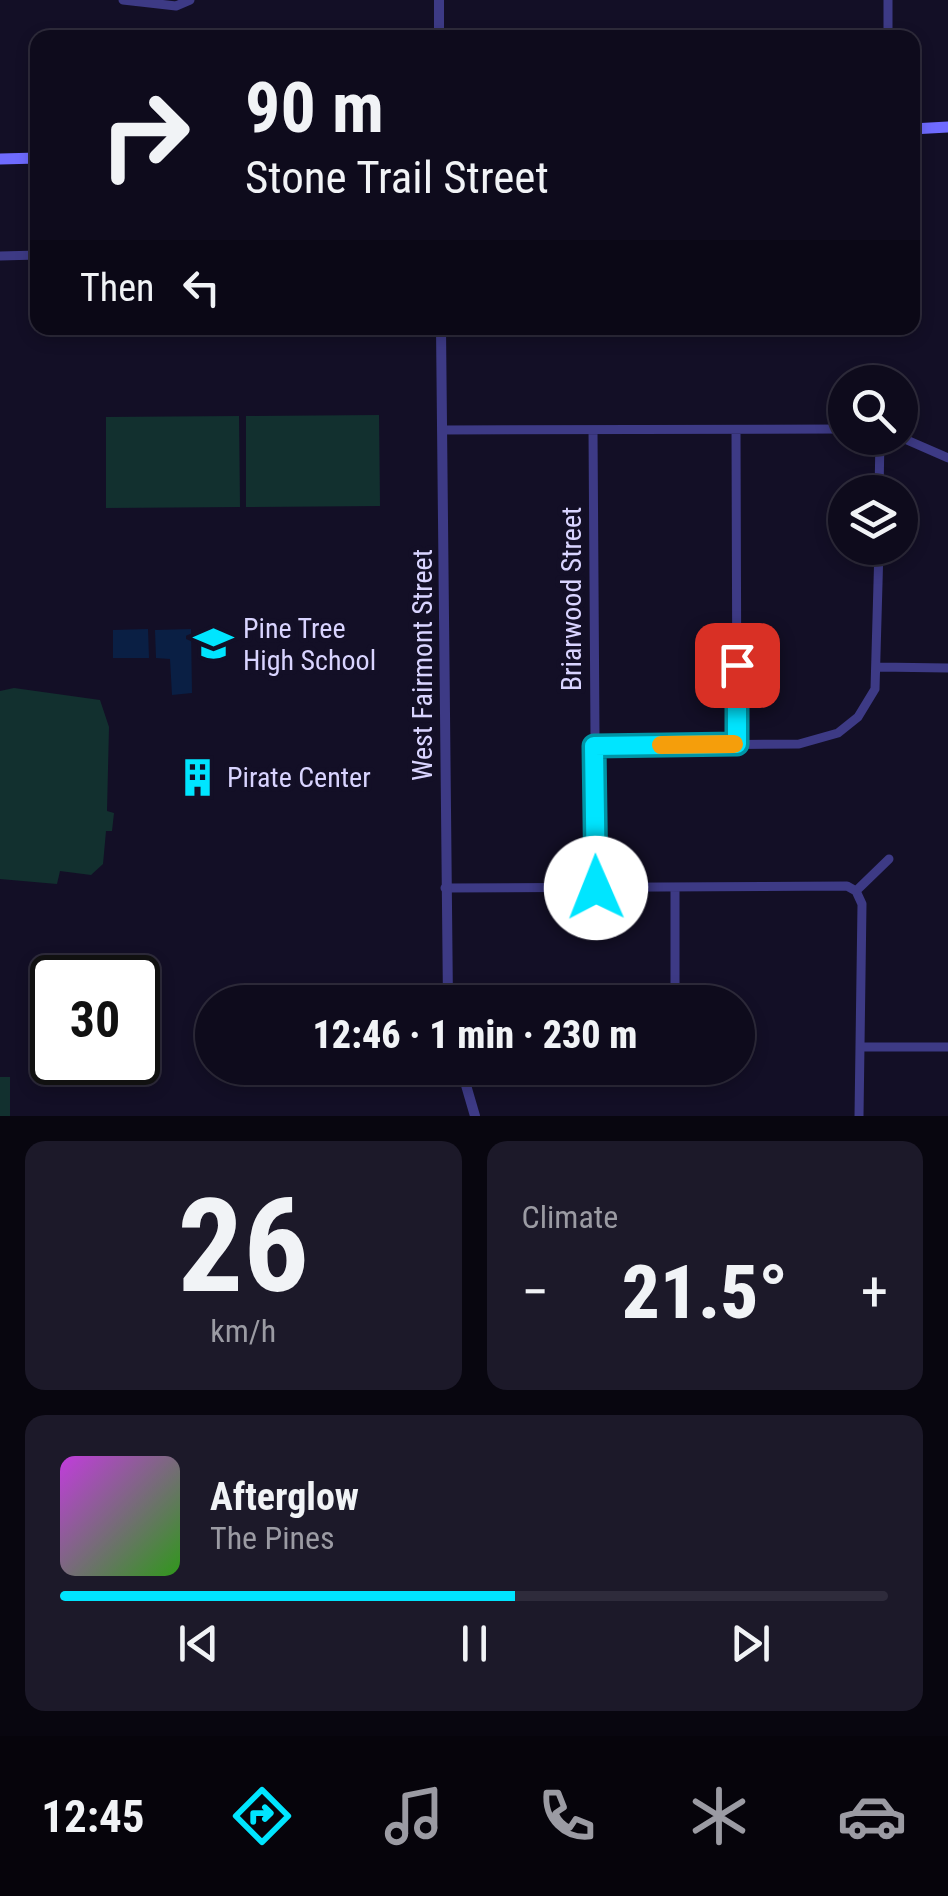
<!DOCTYPE html>
<meta charset="utf-8">
<style>
:root{--surface:#0e0b1c;--page:#1c1929;--text:#f1f3f6;--muted:#9b9ba3;--line:#2e2b3b;--accent:#00e5ff}
body{margin:0;font-family:"Roboto Condensed",sans-serif;background:var(--page);color:var(--text);height:100vh;display:flex;flex-direction:column;font-size:38px;white-space:nowrap}
*{box-sizing:border-box;margin:0}
p{font-size:32px;color:var(--muted)}
.icon{flex:none;width:55px;height:55px;fill:none;stroke:currentColor;stroke-width:2;stroke-linecap:round;stroke-linejoin:round}
.map{position:relative;height:1116px;overflow:hidden}
.drawer{display:flex;flex-direction:column;gap:25px;padding:25px;background:#08060f;flex:1}
.drawer>*{flex:none}
.guide{position:absolute;left:30px;top:30px;width:890px;height:305px;border-radius:20px;box-shadow:0 5px 15px #0003,0 0 0 2px var(--line);background:#0e0b1c;color:var(--text);overflow:hidden}
.controls{position:absolute;left:828px;top:365px;display:grid;gap:20px}
.controls a{display:grid;place-items:center;width:90px;height:90px;border-radius:50%;background:var(--surface);box-shadow:0 5px 15px #0003,0 0 0 2px var(--line);font-size:50px}
.speed{position:absolute;left:30px;top:955px;display:flex;gap:20px;font-size:50px;font-weight:700;text-align:center}
.speed>*{display:grid;place-content:center;width:130px;height:130px;border-radius:50%;background:var(--surface);box-shadow:0 5px 15px #0003,0 0 0 2px var(--line);line-height:1}
.speed .limit{border:5px solid #111;border-radius:15px;background:#fff;color:#111}
.pin{position:absolute;display:grid;place-items:center;width:85px;height:85px;color:#fff;margin:-42px;border-radius:20px;box-shadow:0 5px 15px #0006}
.me{position:absolute;width:110px;margin:-55px;rotate:359deg;stroke-linejoin:round;filter:drop-shadow(0 0 8px #0008)}
.turn{display:flex;align-items:center;gap:35px;height:210px;padding:0 50px;font-size:45px}
.turn .icon{width:130px;height:130px;stroke-width:2.5}
.turn b{display:block;font-size:70px;line-height:85px}
.then{display:flex;align-items:center;height:95px;padding:0 50px;background:#0003;gap:20px;font-size:38px}
.big{font-size:75px;font-weight:800;line-height:1.1}
.drawer .card{flex:1;display:flex;flex-direction:column;justify-content:center;gap:15px;min-width:0;padding:0 35px;border-radius:20px;background:var(--page)}
.drawer .dial{align-items:center;gap:0}
.dial b{font-size:130px;line-height:1}
.song{display:flex;align-items:center;gap:30px}
.cover{width:120px;height:120px;border-radius:15px;background:linear-gradient(135deg,hsl(290 70% 55%),hsl(110 70% 35%))}
.played{height:10px;border-radius:5px;background:linear-gradient(90deg,var(--accent) 55%,var(--line) 55%)}
.keys{display:flex;justify-content:space-around;direction:ltr}
.heat{display:flex;justify-content:space-between;align-items:center;font-size:55px;direction:ltr}
.drawer .tiles{flex:1;display:grid;gap:25px;grid-template-columns:1fr 1fr}
.card:last-child{grid-column:span 2}
.trip{position:absolute;left:195px;top:985px;width:560px;height:100px;border-radius:50px;background:var(--surface);box-shadow:0 5px 15px #0003,0 0 0 2px var(--line);font-weight:800;line-height:100px;text-align:center}
.tab-bar{display:flex;height:160px;justify-content:space-around;align-items:center;background:#06040b;color:var(--muted)}
.tab-bar .icon{width:70px;height:70px}
.tab-bar .active{color:var(--accent)}
.tab-bar b{font-size:45px;color:var(--text)}
.map>svg:first-child{display:block}
.green{fill:#12302f}
.water{fill:#0a1f44}
.lines{fill:none;stroke-linecap:round;stroke-linejoin:round}
.minor{stroke:#3d3a85;stroke-width:9}
.tertiary{stroke:#3d3a85;stroke-width:10}
.secondary{stroke:#6f6bff;stroke-width:11}
.route-casing{stroke:#0095a6;stroke-width:25}
.route{stroke:#00e5ff;stroke-width:18}
.slow{stroke:#f59e0b;stroke-width:18}
.labels{text-anchor:middle;dominant-baseline:central;stroke-width:10;stroke-linejoin:round;paint-order:stroke}
.street-label{font-size:28px;fill:#d9d4ff;stroke:#130f26}
.poi-label{font-size:28px;fill:#d9d4ff;stroke:#130f26;text-anchor:start}
</style>
<div class="map">
<svg width="948" height="1116" viewBox="0 0 948 1116">
<rect width="100%" height="100%" fill="#130f26"/>
<path class="green" d="M379,415L380,506L246,507V416Z
M239,416L240,507L106,508V417Z
M14,688L100,700L109,727L107,811L114,813L112,831H106L103,864L91,875L60,871L57,884L0,879V691Z
M0,1077H10V1116H0Z"/>
<path class="water" d="M148,629L149,658H113V630Z
M191,629L192,693L172,695L170,659L156,658L155,630Z"/>
<g class="lines">
<path class="minor" d="M123,0L176,6L190,0
M888,0V38
M0,256L38,255
M442,430L845,429
M593,430L596,888
M736,430L737,744
M900,437L948,458
M879,492L880,438
M878,667L948,668
M594,746L799,744L838,733L858,717L875,689L879,548
M675,887V1002
M445,888L847,886L856,891
M856,891L862,904L859,1116
M856,891L889,859
M860,1047H948"/>
<path class="tertiary" d="M439,0V38
M441,328L448,1002
M461,1068L475,1116"/>
<path class="secondary" d="M912,129L948,127
M0,159L38,158"/>
</g>
<g class="lines">
<defs>
<path id="route" d="M596,888L594,746L737,744V665"/>
</defs>
<use href="#route" class="route-casing"/>
<use href="#route" class="route"/>
<path class="slow" d="M661,745L734,744"/>
</g>
<defs>
<symbol id="school-bare" viewBox="-9 -9 18 18"><path d="M0-5L7-2L0 1L-7-2ZM-4 1L0 2.5L4 1V4Q0 6-4 4Z" fill="#00e5ff" stroke="#130f26" stroke-width="2.5" paint-order="stroke"/></symbol>
<symbol id="building-bare" viewBox="-9 -9 18 18"><path d="M-4-6H4V6H1V3H-1V6H-4ZM-2.5-4.3h1.7v1.8h-1.7ZM.8-4.3h1.7v1.8H.8ZM-2.5-1h1.7V.8h-1.7ZM.8-1h1.7V.8H.8Z" fill="#00e5ff" stroke="#130f26" stroke-width="2.5" paint-order="stroke"/></symbol>
</defs>
<g fill-rule="evenodd">
<use href="#school-bare" x="186" y="616" width="55" height="55"/>
<use href="#building-bare" x="170" y="750" width="55" height="55"/>
</g>
<g class="labels">
<g class="street-label">
<text transform="translate(571 599) rotate(-90)">Briarwood Street</text>
<text transform="translate(422 665) rotate(-90)">West Fairmont Street</text>
</g>
<g class="poi-label">
<text x="243" y="628">Pine Tree<tspan x="243" dy="32">High School</tspan></text>
<text x="227" y="777">Pirate Center</text>
</g>
</g>
</svg>
<div class="controls">
<a><svg class="icon" aria-label="search" viewBox="0 0 24 24"><circle cx="10" cy="10" r="6"/><path d="M15 15l6 6"/></svg></a>
<a><svg class="icon" aria-label="layers" viewBox="0 0 24 24"><path d="M12 4l9 5-9 5-9-5zM3 14l9 5 9-5"/></svg></a>
</div>
<div class="speed"><div class="limit">30</div></div>
<div class="pin" style="left:737px;top:665px;background:#d93025"><svg class="icon" aria-label="arrive" viewBox="0 0 24 24"><path d="M6 21V4h12l-3 4 3 4H6"/></svg></div>
<svg class="me" style="left:596px;top:888px" viewBox="-20 -20 40 40"><circle r="19" fill="#fff"/><path d="M0-13L10 11 0 6-10 11z" fill="#00e5ff"/></svg>
<div class="trip">12:46 · 1 min · 230 m</div>
<div class="guide">
<div class="turn"><svg class="icon" aria-label="right" viewBox="0 0 24 24"><path d="M7 20v-9h11M14 6l5 5-5 5"/></svg><div><b>90 m</b>Stone Trail Street</div></div>
<div class="then">Then<svg class="icon" aria-label="left" viewBox="0 0 24 24"><path d="M17 20v-9H6M10 6l-5 5 5 5"/></svg></div>
</div>
</div>
<section class="drawer">
<div class="tiles">
<div class="card dial"><b>26</b><p>km/h</p></div>
<div class="card"><p>Climate</p>
<div class="heat"><a>−</a><b class="big">21.5°</b><a>+</a></div>
</div>
<div class="card">
<div class="song"><i class="cover"></i><div><b>Afterglow</b><p>The Pines</p></div></div>
<div class="played"></div>
<div class="keys"><svg class="icon" aria-label="previous" viewBox="0 0 24 24"><path d="M18 5L8 12l10 7zM5 5v14"/></svg><svg class="icon" aria-label="pause" viewBox="0 0 24 24"><path d="M8 5v14M16 5v14"/></svg><svg class="icon" aria-label="next" viewBox="0 0 24 24"><path d="M6 5l10 7-10 7zM19 5v14"/></svg></div>
</div>
</div>
</section>
<nav class="tab-bar">
<b>12:45</b>
<svg class="icon active" aria-label="directions" viewBox="0 0 24 24"><path d="M12 3l9 9-9 9-9-9zM9 14v-3h6M13 9l2 2-2 2"/></svg>
<svg class="icon" aria-label="music" viewBox="0 0 24 24"><path d="M9 18V5l10-2v13"/><circle cx="6" cy="18" r="3"/><circle cx="16" cy="16" r="3"/></svg>
<svg class="icon" aria-label="phone" viewBox="0 0 24 24"><path d="M5 4h4l2 5-3 2q2 4 5 5l2-3 5 2v4C11 20 4 13 5 4z"/></svg>
<svg class="icon" aria-label="climate" viewBox="0 0 24 24"><path d="M12 3v18M4 7l16 10M4 17L20 7"/></svg>
<svg class="icon" aria-label="car" viewBox="0 0 24 24"><path d="M5 17H2v-5l4-1 3-4h7l3 4 3 1v5h-3M9 17h6M6 11h13"/><circle cx="7" cy="17" r="2"/><circle cx="17" cy="17" r="2"/></svg>
</nav>
